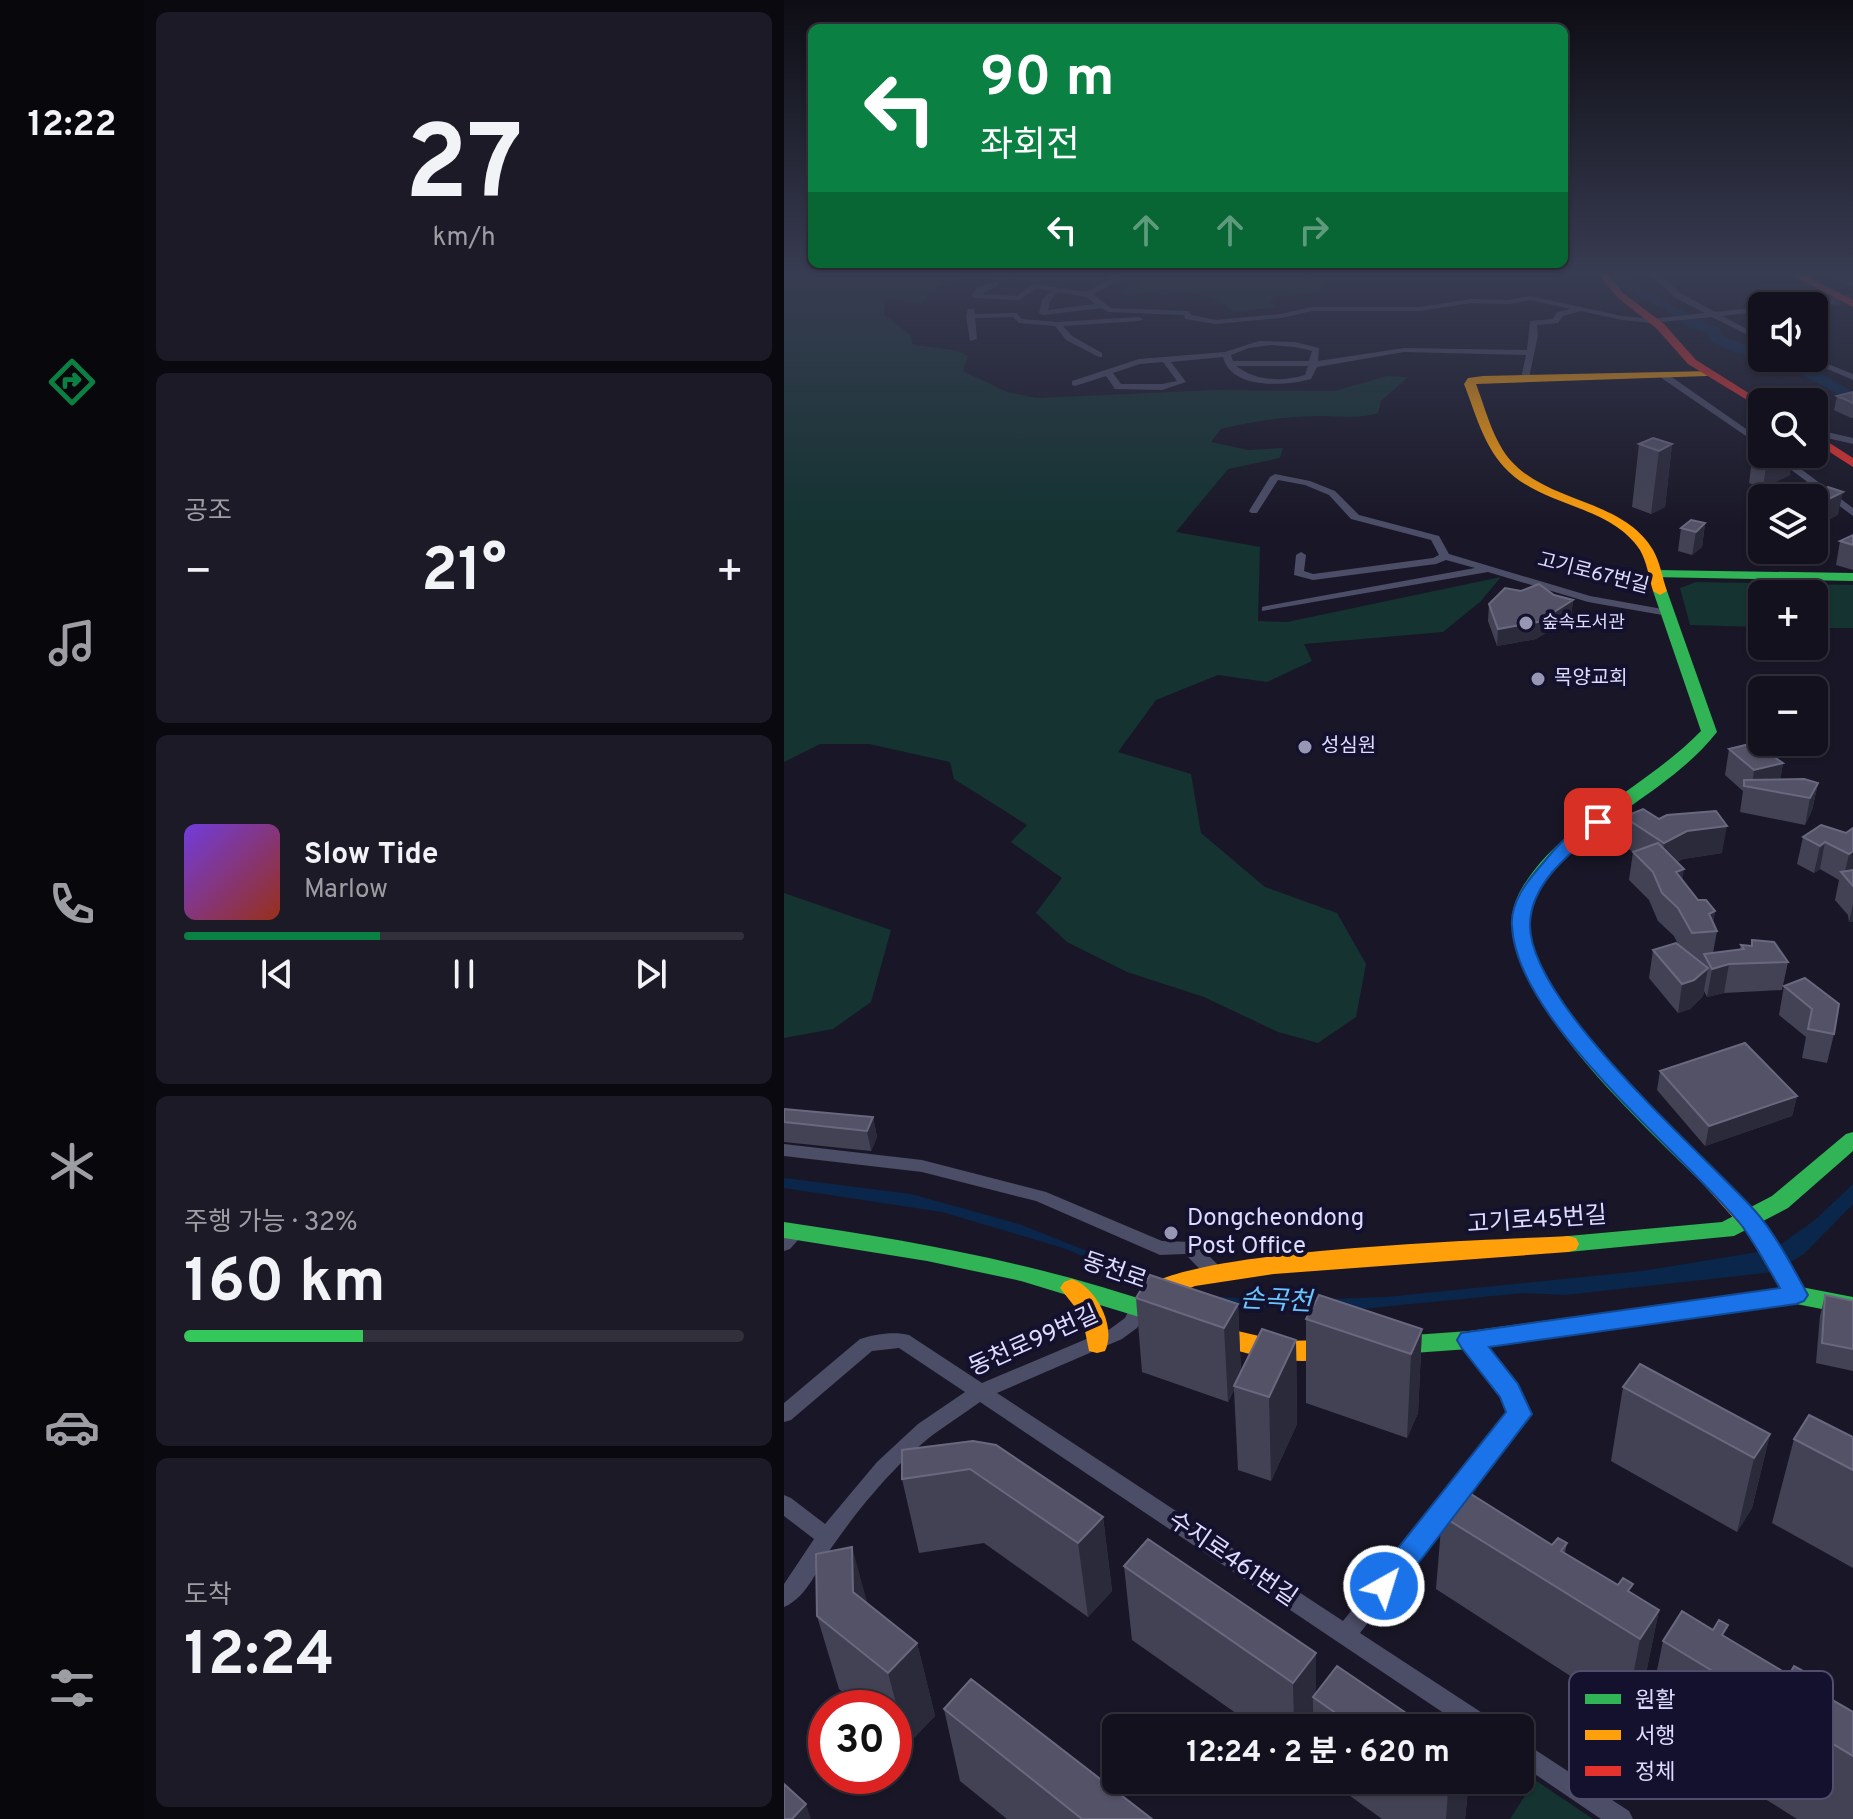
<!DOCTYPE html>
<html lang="ko">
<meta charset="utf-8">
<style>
:root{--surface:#13111d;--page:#1c1a26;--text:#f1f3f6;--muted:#9d9da4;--line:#32313b;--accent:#0b8043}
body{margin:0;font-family:Overpass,"Noto Sans KR",sans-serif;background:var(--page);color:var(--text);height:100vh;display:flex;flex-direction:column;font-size:30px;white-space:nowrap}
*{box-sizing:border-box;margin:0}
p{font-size:26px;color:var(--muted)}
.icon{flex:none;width:44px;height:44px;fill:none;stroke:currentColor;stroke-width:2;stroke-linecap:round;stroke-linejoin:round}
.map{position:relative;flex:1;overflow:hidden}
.panel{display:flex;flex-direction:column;gap:12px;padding:12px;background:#0a0910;width:640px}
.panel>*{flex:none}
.top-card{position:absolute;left:24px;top:24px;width:760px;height:244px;border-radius:12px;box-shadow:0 2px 6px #0004,0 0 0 2px var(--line);background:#0b8043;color:#fff;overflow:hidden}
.buttons{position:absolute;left:964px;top:292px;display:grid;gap:16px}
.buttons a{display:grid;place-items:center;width:80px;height:80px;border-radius:12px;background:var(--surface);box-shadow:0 2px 6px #0004,0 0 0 2px var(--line);font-size:40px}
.speed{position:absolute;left:24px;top:1690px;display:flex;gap:16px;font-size:40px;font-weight:700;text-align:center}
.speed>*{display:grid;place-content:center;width:104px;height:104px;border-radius:50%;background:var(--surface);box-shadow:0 2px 6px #0004,0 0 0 2px var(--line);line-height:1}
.speed .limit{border:12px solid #d22;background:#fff;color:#111}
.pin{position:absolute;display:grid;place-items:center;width:68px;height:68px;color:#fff;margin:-34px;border-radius:16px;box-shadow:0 4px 12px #0006}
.me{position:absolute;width:88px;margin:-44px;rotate:39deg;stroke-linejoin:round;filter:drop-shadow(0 0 6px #0008)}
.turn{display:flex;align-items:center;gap:28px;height:168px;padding:0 40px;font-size:36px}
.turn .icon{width:104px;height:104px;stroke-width:2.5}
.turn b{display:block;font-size:56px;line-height:68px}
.lanes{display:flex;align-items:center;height:76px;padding:0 40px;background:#0003;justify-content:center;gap:40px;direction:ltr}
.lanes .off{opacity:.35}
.big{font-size:60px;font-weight:700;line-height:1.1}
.panel .card{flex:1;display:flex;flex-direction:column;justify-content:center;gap:12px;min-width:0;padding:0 28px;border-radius:12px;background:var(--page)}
.panel .dial{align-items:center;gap:0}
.dial b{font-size:104px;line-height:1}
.song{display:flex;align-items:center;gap:24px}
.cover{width:96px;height:96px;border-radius:12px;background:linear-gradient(135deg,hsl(260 70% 55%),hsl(10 70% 35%))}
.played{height:8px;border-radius:4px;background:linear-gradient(90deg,var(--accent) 35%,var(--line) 35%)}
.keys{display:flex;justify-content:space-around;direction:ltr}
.heat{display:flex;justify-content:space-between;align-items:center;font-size:44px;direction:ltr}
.charge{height:12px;border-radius:6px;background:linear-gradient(90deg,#34c759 32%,var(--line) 0)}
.trip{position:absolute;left:318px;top:1714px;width:432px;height:80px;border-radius:12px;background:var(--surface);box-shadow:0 2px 6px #0004,0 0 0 2px var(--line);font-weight:700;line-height:80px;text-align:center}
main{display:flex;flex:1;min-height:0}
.menu{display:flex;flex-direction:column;width:144px;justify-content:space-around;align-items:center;background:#08070c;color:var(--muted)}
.menu .icon{width:56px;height:56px}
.menu .active{color:var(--accent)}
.menu b{font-size:36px;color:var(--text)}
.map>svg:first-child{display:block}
.green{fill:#143331}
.water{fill:#0a264a}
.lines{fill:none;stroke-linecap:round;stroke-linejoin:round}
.river{fill:#0a264a;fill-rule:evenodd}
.street-tunnel{stroke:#363547;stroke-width:8;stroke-dasharray:8 4;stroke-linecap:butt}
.street{fill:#4c4d67;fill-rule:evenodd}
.fast{fill:#30b455;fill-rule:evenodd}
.slow{fill:#ff9f0a;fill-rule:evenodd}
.jam{fill:#e5322d;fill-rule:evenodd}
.wall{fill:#434255}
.shaded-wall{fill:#2b2a3b}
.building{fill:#535267;stroke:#69687f;stroke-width:2}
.route{fill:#1a73e8;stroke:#114b97;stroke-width:2}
.poi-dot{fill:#9897b3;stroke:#13112d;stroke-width:3}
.labels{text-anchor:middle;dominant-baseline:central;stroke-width:8;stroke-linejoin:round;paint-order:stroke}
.far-poi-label{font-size:18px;fill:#dddcff;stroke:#13112d;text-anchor:start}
.street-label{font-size:20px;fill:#dddcff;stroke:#13112d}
.poi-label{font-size:20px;fill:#dddcff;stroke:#13112d;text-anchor:start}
.near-poi-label{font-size:24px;fill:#dddcff;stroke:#13112d;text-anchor:start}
.near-street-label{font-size:24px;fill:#dddcff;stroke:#13112d}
.near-water-label{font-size:26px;font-style:italic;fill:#6ac6ff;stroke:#13112d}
.key{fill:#13112d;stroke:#504e6c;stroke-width:2}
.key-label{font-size:22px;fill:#dddcff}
</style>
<main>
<nav class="menu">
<b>12:22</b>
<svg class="icon active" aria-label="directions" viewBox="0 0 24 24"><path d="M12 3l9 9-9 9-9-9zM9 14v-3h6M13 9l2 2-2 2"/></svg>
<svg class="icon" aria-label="music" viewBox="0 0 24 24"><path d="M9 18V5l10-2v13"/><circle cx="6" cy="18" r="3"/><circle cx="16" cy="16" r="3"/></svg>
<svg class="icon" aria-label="phone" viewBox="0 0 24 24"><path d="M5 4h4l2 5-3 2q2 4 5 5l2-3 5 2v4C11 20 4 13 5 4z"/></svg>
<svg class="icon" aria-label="climate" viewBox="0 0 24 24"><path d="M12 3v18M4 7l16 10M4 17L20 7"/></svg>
<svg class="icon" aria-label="car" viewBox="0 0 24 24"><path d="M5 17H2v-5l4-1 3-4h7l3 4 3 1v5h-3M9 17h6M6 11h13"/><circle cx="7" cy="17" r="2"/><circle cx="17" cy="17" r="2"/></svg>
<svg class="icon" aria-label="filters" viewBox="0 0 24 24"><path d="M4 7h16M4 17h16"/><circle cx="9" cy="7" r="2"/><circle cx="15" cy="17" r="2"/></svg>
</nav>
<section class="panel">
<div class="card dial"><b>27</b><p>km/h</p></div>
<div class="card"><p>공조</p>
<div class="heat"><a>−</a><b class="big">21°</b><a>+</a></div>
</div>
<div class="card">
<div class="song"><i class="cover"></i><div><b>Slow Tide</b><p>Marlow</p></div></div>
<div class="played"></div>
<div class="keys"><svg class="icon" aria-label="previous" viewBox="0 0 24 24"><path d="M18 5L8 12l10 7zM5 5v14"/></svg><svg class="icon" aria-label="pause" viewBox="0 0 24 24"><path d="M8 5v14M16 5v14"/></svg><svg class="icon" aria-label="next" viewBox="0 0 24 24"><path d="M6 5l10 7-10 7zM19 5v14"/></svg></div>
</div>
<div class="card"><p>주행 가능 · 32%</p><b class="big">160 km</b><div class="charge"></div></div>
<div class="card"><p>도착</p><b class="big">12:24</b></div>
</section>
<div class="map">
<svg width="1069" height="1819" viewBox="0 0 1069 1819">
<rect width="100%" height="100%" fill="#191727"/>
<path class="green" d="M0,271H251C241,274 230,280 220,280C188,280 157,272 138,304L101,298L100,315L127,335L128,343C147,350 168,346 184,356L179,371L223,392L253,398L432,390L551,391L603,376L624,377L597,401L594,413C575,419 557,416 537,416C504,416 469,421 437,429L427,442L464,450L499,448L496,458L444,469L392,532L476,547L474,621L503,622L717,577L696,602L659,632L520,644L528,661L483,682L434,675L372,700L334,752L407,774L417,833L481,887L553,913L582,964L572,1017L534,1043L494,1032L420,997L343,972L283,942L252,913L278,878L227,842L243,825L170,779L166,762L85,744H36L0,762Z
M373,271H494L525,279L544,280L535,292L494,296L484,301L492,307L450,312L435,300L414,293L378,289L348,295L335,293Z
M912,582L1069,585V628H1030V594H978V627L906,625L896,588Z
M0,893L107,930L87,1002L49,1029L0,1038Z
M751,1780L809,1819H726Z"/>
<path class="water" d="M0,1178L127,1194L235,1224L371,1278L425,1296L489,1301L602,1297L858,1271L980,1251L996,1245L1032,1219L1069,1184V1204L1020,1254L990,1272L781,1295L739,1293L546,1312L437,1304L395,1295L279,1248L158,1212L0,1188Z"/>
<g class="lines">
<path class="river" d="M824,271H836C845,284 918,322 936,328L938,336L978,351V358H983L978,359L947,351L926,341L924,333L902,326L880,309L833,286Z
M987,358C1019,358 1042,377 1069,392V402Z"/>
<path class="street-tunnel" d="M1048,302L1069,298"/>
<path class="street" d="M299,271H313L337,276V280L309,294L327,308L403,311L408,315L432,320L497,314L528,307H636L687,299L725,300L746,296L838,316L867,319L921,313L890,297L863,271H871L896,293L931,312L978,307V311L938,316L978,337V342L928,317L867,323L838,320L797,311L779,316L774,323L753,325L754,335L745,378L741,381L737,378L742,355L620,352L533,367L527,379C502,386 447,390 439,357L387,362L402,382L378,390L331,389L322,376L291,386L288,385V381L355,359L441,352L475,341L511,342L535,348L534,361L620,348L743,350L746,321L769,319L773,312L787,309L746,300L725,304L687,303L636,311H528L497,318L432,324L401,319L400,315L325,312L317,308L259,315L255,313L258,300L267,291L252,289L235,300L192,298L188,296L192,288L210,282H213V286L197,294L233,296L250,284L302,292L327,279ZM274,292L303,297L311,304L264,310L266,301ZM487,345L511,347L528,351L525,361H449L447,355L465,348ZM379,362L393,381L378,384H337L329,373L356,364ZM452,366H524L521,375C497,382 472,381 452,366Z
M1034,271H1044L1069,282V287Z
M1048,300L1052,302L1051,304L1003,306L1007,304Z
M184,309H190L191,314L232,313L238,319L273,322L355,317L359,319L355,321L279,326L288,336L318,353V357H315L282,340L271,326L235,323L229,317L191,318L193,339L186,341L182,316Z
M1018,358H1029L1069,374V380Z
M876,373H882L978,440V447L876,377Z
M1030,429L1069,438V444L1030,435Z
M986,454H997L1069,508V516Z
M491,474L526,481L551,491L575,515L655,536L665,554L806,596L884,610L889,613L884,616L804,602L704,572L478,611V607L482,606L691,568L662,560L652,564L529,580L510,575L512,555L517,552L522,555L520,571L529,574L649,558L655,555L647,540L567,519L545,495L521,485L494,480L473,513H467L465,511L486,477Z
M0,1144L138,1160L262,1192L378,1241L411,1242L441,1272L438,1277C423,1281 411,1263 401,1254L376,1255L252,1201L138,1172L0,1156Z
M12,1226L18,1227L21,1232L6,1249L0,1251V1233Z
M356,1299L362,1301L365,1306L353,1328L338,1339L213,1393L559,1621L726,1413L718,1396L676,1340L678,1335L685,1333L692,1335L732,1386L746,1414L576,1633L709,1720L712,1728H682L196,1402C181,1413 165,1423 150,1434C113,1462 76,1507 50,1544C35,1565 24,1597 0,1607V1584L30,1539L0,1516V1495L7,1498L41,1524L93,1462L134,1424L181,1392L115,1348L88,1351L7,1420L0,1422V1403L76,1339C90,1334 111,1331 125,1335L198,1383L326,1329L341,1318L350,1301Z
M736,1740L845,1811L849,1819H817L736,1764Z"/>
<path class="fast" d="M872,570L1069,573V581L867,577V571Z
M876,587L883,591L933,732C893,783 829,812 782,856C766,871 751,890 747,912C734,991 882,1122 935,1174L938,1179L935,1184L927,1187L919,1184C859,1124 732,1011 728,922C727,900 743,879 756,863C802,811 868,781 917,731L869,591Z
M1069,1132V1151L1004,1208L950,1236L784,1252L776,1250L773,1244L776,1238L784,1236L938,1222L988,1196L1062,1134Z
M0,1222C131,1241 258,1264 383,1308L387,1314L383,1320L375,1323L237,1281L143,1261L0,1238Z
M1012,1286L1069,1297V1315L1012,1304L685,1349L615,1354L607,1352L603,1345L607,1338L615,1336L685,1331Z"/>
<path class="slow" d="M927,371V375L923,376L692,384C702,410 709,441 728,462C766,503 840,500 869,550C876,562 878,577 883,591L876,595L869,591C865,578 863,562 856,550C826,504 756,507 720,467C699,444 691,412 680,384L684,378L699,376Z
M927,1171L935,1174L979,1221L1024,1295L1020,1301L1012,1304L1004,1301L963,1233L919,1184L916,1179L919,1174Z
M784,1236L792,1238L795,1244L792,1250L784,1252L490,1274L411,1286L366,1304L358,1301L354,1295C380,1248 720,1240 784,1236Z
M288,1279C312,1287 333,1327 321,1351L313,1353L305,1351L298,1316L276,1288L280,1282Z
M432,1326L497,1341L545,1340L553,1342L557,1349L553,1356C514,1369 462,1354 424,1342L420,1335L424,1328Z"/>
<path class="jam" d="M812,271H822L839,293L880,324L912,360L979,402L978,409L904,364L872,328L833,297Z
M1000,271H1012L1069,300V307Z
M1030,433L1069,458V467L1030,442Z"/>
</g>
<path class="wall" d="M1069,392V418H1067L1050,410L1053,396Z
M855,444H888L881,507L867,514L848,507Z
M968,460L1006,475L979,488L965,483Z
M921,523L918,547L908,555L894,551L897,528Z
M1069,535V570L1052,565L1056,541Z
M737,591L770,595L789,600L787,617L752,639L713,646L704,621L705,604Z
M945,749L999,763L996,780L1034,783L1028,810L1021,825L956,812L959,791L941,775Z
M840,817L875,819L938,853L899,859L893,862L898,880L914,900L931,911L929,922L933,931L929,953L956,949L957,945L967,946L968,940L1004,962L998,990L940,993L923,997L920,991L919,996L906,1009L894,1013L865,978L869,950L895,946L890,936L874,921L865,900L845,880L849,852L837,844Z
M1069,828V922H1065L1064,915L1051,900L1055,880L1036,869L1030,873L1013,864L1019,837L1062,833Z
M1021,978L1050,1034L1043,1063L1018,1058L1022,1037L995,1015L1000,986Z
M876,1071L1013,1096L1008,1116L921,1146L873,1090Z
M0,1109L89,1117L93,1137L87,1151L0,1142Z
M1041,1295L1069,1301V1371L1032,1363L1036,1316Z
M352,1298L454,1304L457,1373L512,1340L513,1424L487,1481L454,1470L450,1390L444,1402L358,1372Z
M522,1319L638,1329L634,1413L623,1438L522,1403Z
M839,1387L986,1434L968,1508L953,1532L827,1461Z
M1069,1437V1568L988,1523L1010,1439Z
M189,1441L319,1517L328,1591L304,1617L200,1543L135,1553L118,1479Z
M658,1516L768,1545L783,1543L781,1553L875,1610L860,1683L842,1712L652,1589Z
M340,1566L532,1653V1693L644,1728H473L348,1640Z
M83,1604L133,1643L151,1716L123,1745L110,1734V1708H78L55,1689L33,1616Z
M941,1637L1005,1675L1019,1671L1016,1682L1069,1712V1819H1013L862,1724L879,1641Z
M160,1709L368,1819H223L176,1781Z
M544,1780H685L681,1819H598Z"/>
<path class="shaded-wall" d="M888,444L881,507L867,514L875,451Z
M1007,454H1009L1006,475L979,488L982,465Z
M1059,492L1054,515L1030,528L1031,506Z
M921,523L918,547L908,555L912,532Z
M789,600L787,617L752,639L713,646L714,629Z
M999,763L995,790L968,787L970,770Z
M1034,783L1028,810L1021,825L1026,798Z
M943,826L938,853L899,859L876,870L880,843L903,831Z
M1041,842L1036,869L1030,873L1036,846Z
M1069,851V875L1060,876L1065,854Z
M900,869L896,896L892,872Z
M1069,904V922H1065Z
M931,911L927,932L925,914Z
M945,964L940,993L923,997L928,969Z
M924,968L919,996L906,1009L894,1013L898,984Z
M1013,1096L1008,1116L921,1146L925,1126Z
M89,1117L93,1137L87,1151L83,1131Z
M454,1304L457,1378L450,1386V1390L444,1402L440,1328Z
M638,1329L634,1413L623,1438L627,1354Z
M512,1340L513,1424L487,1481L485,1397Z
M986,1434L968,1508L953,1532L970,1458Z
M319,1517L328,1591L304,1617L294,1543Z
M68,1547L88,1620L69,1592Z
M875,1610L860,1683L842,1712L856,1639Z
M133,1643L151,1716L123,1745L104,1673Z
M532,1653V1699L529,1697V1728H510L509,1683Z
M671,1780H685L681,1819H662L664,1791Z
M22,1804L27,1819H8Z"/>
<path class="building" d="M1069,392V403L1053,396Z
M869,438L888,444L875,451L855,444Z
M982,454H1007L982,465L968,460Z
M1044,487L1059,492L1031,506L1030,498H1021Z
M907,520L921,523L912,532L897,528Z
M1069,535V545L1056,541Z
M755,584L770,595L789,600L754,622L714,629L705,604L721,588L737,591Z
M969,743L999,763L970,770L945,749Z
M1020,779L1034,783L1026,798L960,786V780Z
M859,809L875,819L883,815L932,811L943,826L903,831L880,843L840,817Z
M1037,825L1062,833L1069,828V851L1065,854L1041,842L1036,846L1019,837Z
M874,843L900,869L892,872L914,900H922L931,911L925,914L933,931L908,933L894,908L878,893L869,872L849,852Z
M1069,870V886L1057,872Z
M968,940L990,942L1004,962L945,964L928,969L920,954L960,949L957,945L968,946Z
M892,943L924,968L910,980L898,984L869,950Z
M1021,978L1055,1004L1050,1034L1024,1029L1028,1009L1000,986Z
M961,1043L1013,1096L925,1126L876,1071Z
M0,1109L89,1117L83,1131L0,1122Z
M366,1275L454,1304L440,1328L352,1298Z
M535,1295L638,1329L627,1354L522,1319Z
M1041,1295L1069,1301V1349L1038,1343Z
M478,1329L512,1340L485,1397L450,1386Z
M856,1364L986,1434L970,1458L839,1387Z
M1025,1415L1069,1437V1470L1010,1439Z
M189,1441L212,1445L319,1517L294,1543L186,1469L118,1479V1450Z
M679,1489L768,1545L774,1538L783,1543L777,1551L834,1585L839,1578L849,1584L844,1591L875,1610L856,1639L658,1516Z
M364,1539L532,1653L509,1683L340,1566Z
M68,1547L69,1592L133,1643L104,1673L33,1616L32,1554Z
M898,1611L929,1630L935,1620L944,1625L938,1635L1005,1675L1010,1666L1019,1671L1014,1680L1069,1712V1756L879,1641Z
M553,1666L644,1728H573L529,1697Z
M187,1679L368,1819H298L160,1709Z
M648,1780H671L664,1791Z
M0,1784L22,1804L8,1819H0Z"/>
<linearGradient id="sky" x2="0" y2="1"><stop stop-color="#0e0d15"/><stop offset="0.52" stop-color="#383c52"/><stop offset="1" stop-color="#383c52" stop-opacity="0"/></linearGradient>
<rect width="1069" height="526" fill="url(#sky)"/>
<path class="route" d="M814,817L823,822L820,825C790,850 747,881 746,924C744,1003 919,1153 972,1212C992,1235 1009,1268 1024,1295L1020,1301L1012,1304L705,1347L734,1384L748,1414L610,1595L600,1598L591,1595L587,1586L591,1577L722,1412L716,1397L677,1347L673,1340L677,1333L996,1288C984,1268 972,1245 958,1226C899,1152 732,1022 728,926C726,902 744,880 759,863C772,847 795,822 814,817Z"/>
<g class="poi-dot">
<circle cx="742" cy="623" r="8"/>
<circle cx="754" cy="679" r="8"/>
<circle cx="521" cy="747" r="8"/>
<circle cx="387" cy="1233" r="8"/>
</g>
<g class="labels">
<g class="far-poi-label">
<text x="758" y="623">숲속도서관</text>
</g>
<g class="street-label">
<text transform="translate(809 574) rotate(14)">고기로67번길</text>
</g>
<g class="poi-label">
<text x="770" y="679">목양교회</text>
<text x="537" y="747">성심원</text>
</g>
<g class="near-poi-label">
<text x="403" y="1219">Dongcheondong<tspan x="403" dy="28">Post Office</tspan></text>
</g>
<g class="near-street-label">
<text transform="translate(753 1221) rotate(-4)">고기로45번길</text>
<text transform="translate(330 1272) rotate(19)">동천로</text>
<text transform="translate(250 1342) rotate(-24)">동천로99번길</text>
<text transform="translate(448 1560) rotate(34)">수지로461번길</text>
</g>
<g class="near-water-label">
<text transform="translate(492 1302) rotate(3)">손곡천</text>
</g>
</g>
<rect x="785" y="1671" width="264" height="128" rx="12" class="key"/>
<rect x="801" y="1694" width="36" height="10" fill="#30b455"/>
<rect x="801" y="1730" width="36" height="10" fill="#ff9f0a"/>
<rect x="801" y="1766" width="36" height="10" fill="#e5322d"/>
<g class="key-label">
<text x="851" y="1707">원활</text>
<text x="851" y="1743">서행</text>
<text x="851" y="1779">정체</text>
</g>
</svg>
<div class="buttons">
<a><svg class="icon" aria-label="sound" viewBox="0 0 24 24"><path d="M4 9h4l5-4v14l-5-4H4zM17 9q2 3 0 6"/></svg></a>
<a><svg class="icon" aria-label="search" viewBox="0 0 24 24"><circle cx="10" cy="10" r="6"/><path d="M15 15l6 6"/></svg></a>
<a><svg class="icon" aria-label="layers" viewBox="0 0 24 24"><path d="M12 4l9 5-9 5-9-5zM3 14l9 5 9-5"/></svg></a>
<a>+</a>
<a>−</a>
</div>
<div class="speed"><div class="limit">30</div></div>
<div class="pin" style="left:814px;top:822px;background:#d93025"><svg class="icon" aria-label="arrive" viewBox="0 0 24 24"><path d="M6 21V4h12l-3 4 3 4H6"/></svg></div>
<svg class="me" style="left:600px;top:1586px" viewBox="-20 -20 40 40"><circle r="17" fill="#1a73e8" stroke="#fff" stroke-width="3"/><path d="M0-11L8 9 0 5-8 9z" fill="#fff"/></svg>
<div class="trip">12:24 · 2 분 · 620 m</div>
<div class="top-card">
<div class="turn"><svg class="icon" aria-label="left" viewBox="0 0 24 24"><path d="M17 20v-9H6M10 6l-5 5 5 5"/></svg><div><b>90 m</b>좌회전</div></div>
<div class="lanes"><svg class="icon" aria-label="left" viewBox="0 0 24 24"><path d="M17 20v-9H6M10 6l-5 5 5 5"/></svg><svg class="icon off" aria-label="ahead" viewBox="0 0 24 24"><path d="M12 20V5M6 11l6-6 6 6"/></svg><svg class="icon off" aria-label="ahead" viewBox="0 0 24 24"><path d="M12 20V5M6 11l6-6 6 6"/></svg><svg class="icon off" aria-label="right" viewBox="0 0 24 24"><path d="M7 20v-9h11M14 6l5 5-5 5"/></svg></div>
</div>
</div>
</main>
